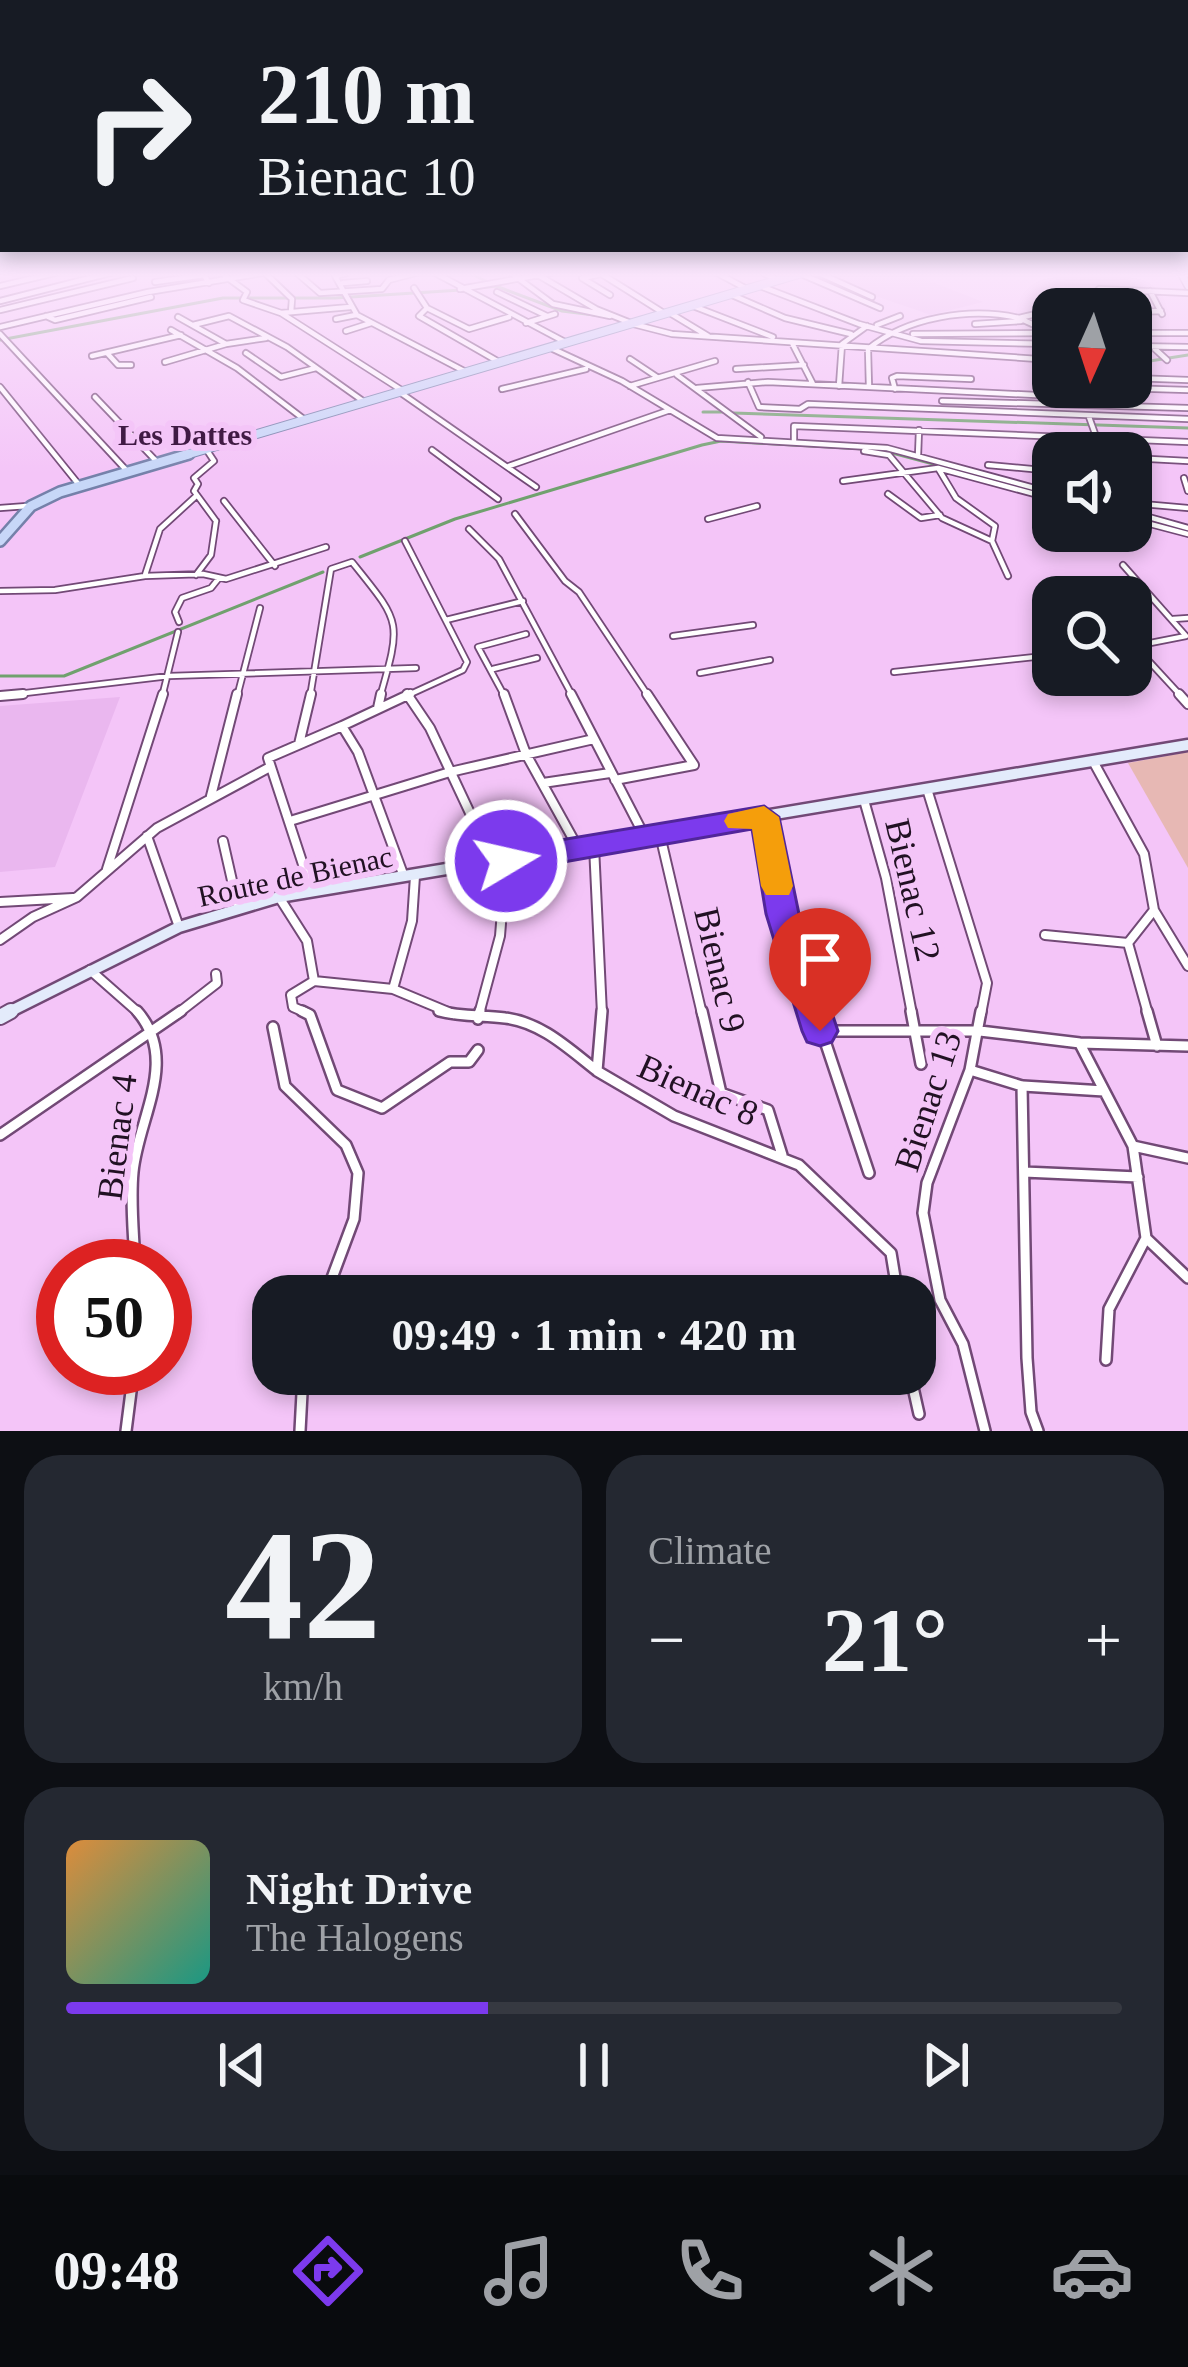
<!DOCTYPE html>
<meta charset="utf-8">
<style>
:root{--surface:#171b24;--page:#242831;--text:#f1f3f6;--muted:#9ea1a6;--line:#363941;--accent:#7c3aed}
body{margin:0;font-family:"Times New Roman",serif;background:var(--page);color:var(--text);height:100vh;display:flex;flex-direction:column;font-size:45px;white-space:nowrap}
*{box-sizing:border-box;margin:0}
p{font-size:39px;color:var(--muted)}
.icon{flex:none;width:66px;height:66px;fill:none;stroke:currentColor;stroke-width:2;stroke-linecap:round;stroke-linejoin:round}
.map{position:relative;height:1431px;overflow:hidden}
.details{display:flex;flex-direction:column;gap:24px;padding:24px;background:#0d0f14;flex:1}
.details>*{flex:none}
.banner{position:absolute;left:0px;top:0px;width:1188px;height:252px;box-shadow:0 6px 18px #0003;background:#171b24;color:var(--text);overflow:hidden}
.needle{width:78px;rotate:183deg}
.tools{position:absolute;left:1032px;top:288px;display:grid;gap:24px}
.tools a{display:grid;place-items:center;width:120px;height:120px;border-radius:24px;background:var(--surface);box-shadow:0 6px 18px #0003;font-size:60px}
.speed{position:absolute;left:36px;top:1239px;display:flex;gap:24px;font-size:60px;font-weight:700;text-align:center}
.speed>*{display:grid;place-content:center;width:156px;height:156px;border-radius:50%;background:var(--surface);box-shadow:0 6px 18px #0003;line-height:1}
.speed .limit{border:18px solid #d22;background:#fff;color:#111}
.pin{position:absolute;display:grid;place-items:center;width:102px;height:102px;color:#fff;margin:-123px -51px;border-radius:50% 50% 50% 0;rotate:-45deg;box-shadow:0 0 12px #0007}
.pin .icon{rotate:45deg}
.me{position:absolute;width:132px;margin:-66px;rotate:81deg;stroke-linejoin:round;filter:drop-shadow(0 0 9px #0008)}
.turn{display:flex;align-items:center;gap:42px;height:252px;padding:0 60px;font-size:54px}
.turn .icon{width:156px;height:156px;stroke-width:2.5}
.turn b{display:block;font-size:84px;line-height:102px}
.big{font-size:90px;font-weight:700;line-height:1.1}
.details .tile{flex:1;display:flex;flex-direction:column;justify-content:center;gap:18px;min-width:0;padding:0 42px;border-radius:36px;background:var(--page)}
.details .dial{align-items:center;gap:0}
.dial b{font-size:156px;line-height:1}
.song{display:flex;align-items:center;gap:36px}
.cover{width:144px;height:144px;border-radius:18px;background:linear-gradient(135deg,hsl(30 70% 55%),hsl(170 70% 35%))}
.played{height:12px;border-radius:6px;background:linear-gradient(90deg,var(--accent) 40%,var(--line) 40%)}
.keys{display:flex;justify-content:space-around;direction:ltr}
.heat{display:flex;justify-content:space-between;align-items:center;font-size:66px;direction:ltr}
.details .tiles{flex:1;display:grid;gap:24px;grid-template-columns:1fr 1fr}
.tile:last-child{grid-column:span 2}
.trip{position:absolute;left:252px;top:1275px;width:684px;height:120px;border-radius:36px;background:var(--surface);box-shadow:0 6px 18px #0003;font-weight:700;line-height:120px;text-align:center}
.menu{display:flex;height:192px;justify-content:space-around;align-items:center;background:#090b0e;color:var(--muted)}
.menu .icon{width:84px;height:84px}
.menu .current{color:var(--accent)}
.menu b{font-size:54px;color:var(--text)}
.map>svg:first-child{display:block}
.built{fill:#eab7ef}
.green{fill:#e7b8b4}
.lines{fill:none;stroke-linecap:round;stroke-linejoin:round}
.stream{stroke:#70a16e;stroke-width:3}
.street-far2-casing{stroke:#724976;stroke-width:8}
.street-far1-casing{stroke:#724976;stroke-width:12}
.street-casing{stroke:#724976;stroke-width:14}
.secondary-far2-casing{stroke:#724976;stroke-width:9}
.secondary-far1-casing{stroke:#724976;stroke-width:15}
.secondary-casing{stroke:#724976;stroke-width:18}
.primary-far1-casing{stroke:#7581aa;stroke-width:10}
.primary-casing{stroke:#7581aa;stroke-width:14}
.street-far2{stroke:#fff;stroke-width:4.5}
.street-far1{stroke:#fff;stroke-width:8}
.street{stroke:#fff;stroke-width:9}
.secondary-far2{stroke:#e3ebfb;stroke-width:6}
.secondary-far1{stroke:#e3ebfb;stroke-width:10}
.secondary{stroke:#e3ebfb;stroke-width:14}
.primary-far1{stroke:#c7d7f8;stroke-width:8}
.primary{stroke:#c7d7f8;stroke-width:9}
.route{fill:#7c3aed;stroke:#51269a;stroke-width:3}
.slow{fill:#f59e0b}
.labels{text-anchor:middle;dominant-baseline:central;stroke-width:12;stroke-linejoin:round;paint-order:stroke}
.far-quarter-label{font-size:30px;font-weight:bold;fill:#401a44;stroke:#f4c5f8}
.street-label{font-size:30px;fill:#211123;stroke:#f4c5f8}
.near-street-label{font-size:36px;fill:#211123;stroke:#f4c5f8}
</style>
<div class="map">
<svg width="1188" height="1431" viewBox="0 0 1188 1431">
<rect width="100%" height="100%" fill="#f4c5f8"/>
<path class="built" d="M896,273L922,278L983,302L931,315L814,275Z
M120,697L55,867L0,872V706Z"/>
<path class="green" d="M1188,752V868L1128,763Z"/>
<g class="lines">
<path class="stream" d="M469,273L490,283
M496,286L562,311L602,316
M471,289L497,286
M0,340L223,298H335L461,290
M1131,364L1188,355
M703,412H724
M733,413L1188,428
M881,450L1053,496
M1131,516L1188,532
M360,557L455,519L702,445L721,441L865,449
M0,676H64L323,572"/>
<defs>
<path id="street-far2" d="M221,273L247,292L243,300L281,313L403,391
M265,273L292,299L291,312
M297,273L320,293L382,289L389,280L416,273
M347,273L335,276L357,315L466,372
M435,273L565,342
M511,273L553,304L610,316
M600,273L662,312
M717,273L745,288
M763,273L778,280
M819,273L872,297
M601,274L582,278L610,295
M801,274L880,308
M538,275L596,309L631,323
M155,282L204,275L209,283
M343,283L367,281
M0,286L55,273
M760,286L859,324L921,341L1053,344
M414,288L427,308L469,329L509,317
M460,289L550,273
M1150,291L1162,314
M497,292L547,316
M732,295L785,318L851,334
M1091,299L1129,309
M0,301L110,273
M693,306L773,337
M427,308L419,316L499,362
M1061,309L1081,307L1099,289L1188,293
M0,310L133,278
M1135,312L1161,311
M281,313L350,307
M670,313L708,336
M46,316L55,320L151,297
M336,319L356,315
M526,323L555,314
M633,324L672,334L1053,360
M975,324L1021,321
M193,325L229,316L287,347L363,401
M877,325L900,316
M0,327L148,292L263,273
M171,330L237,368L305,420
M346,331L371,323
M1050,332L1019,318L1053,310
M1131,333H1188
M0,334L128,472
M913,334L1053,333
M792,343L813,384
M226,344L266,338
M1131,346L1188,347
M553,349L622,381L717,438L887,448L1053,493
M1155,349L1167,360
M107,353L118,365H131
M246,353L281,377L316,368
M92,356L181,335
M630,359L657,377
M165,362L226,344L178,317
M736,369L804,365
M677,375L761,437
M1131,378L1188,380
M748,382L759,407L800,409L808,404L1188,419
M630,386L715,361
M839,386L842,344L867,326
M0,387L80,486
M869,387L868,349C907,317 970,307 1019,318
M1088,387L1188,390
M697,388L768,382L1056,396
M502,389L586,369
M895,389L892,378L897,376L971,379
M401,393L536,487
M95,397L158,463
M942,401L1188,408
M1089,417L1102,453
M794,440V426L1188,442
M206,449L214,461L194,478L198,484L194,491L216,521
M432,450L498,499
M864,451L889,455L942,518L992,541
M918,456L919,430
M1131,458L1188,461
M988,465L1053,471
M509,466L670,410
M938,468L956,498L995,526L992,541L1008,576
M1184,478L1188,491
M843,481L938,468L1053,499
M888,494L921,518L940,515
M224,501L275,566
M1131,503L1188,508
M0,508L27,506
M1131,512L1188,528
M515,514L565,581L579,592L649,697
M708,519L757,506
M1131,519L1188,534
M469,529L499,559L573,697
M1123,565L1186,636L1135,646L1182,697
M145,575L160,529L195,497
M196,575L211,555L216,521
M0,591L55,590L145,576L203,574L226,579L326,547
M1173,619L1188,618
M446,620L523,601
M179,622L175,612L182,598L211,588L219,578
M673,636L753,625
M493,669L537,658
M894,672L1053,655
M700,673L770,660
M0,696L169,676L416,668
M162,697L178,632
M237,697L260,608
M310,697L331,569L352,562C401,623 402,620 380,697
M404,697L463,670L467,662L405,541
M505,697L478,647L526,634"/>
<path id="street-far1" d="M407,694L430,728L493,862
M504,694L526,754L577,846
M571,694L645,837
M1179,694L1188,704
M0,696L23,694
M378,708L381,694
M299,744L311,694
M1093,761L1144,854L1154,910L1128,943L1148,1014
M615,780L694,765L647,694
M543,783L610,773
M927,789L987,983L981,1014
M211,796L237,694
M864,800L886,878L912,1014
M764,817L783,914L816,1014
M290,821L450,772L594,739
M660,835L702,1014
M147,836L179,927
M223,841L238,907
M594,846L602,1014
M107,869L163,694
M403,874L358,752L342,726L410,694
M311,889L268,758L342,726
M279,897L307,941L314,981
M0,902L73,898
M1154,910L1188,966
M1045,935L1128,943
M0,940L33,917L77,897L157,828L270,767
M90,970L140,1014
M393,989L412,921L415,876
M177,1014L217,983L216,974
M309,1014L293,1007L291,995L314,981L393,989L453,1014
M479,1014L500,936L506,861"/>
<path id="street" d="M302,1011L310,1015L337,1090L382,1108L450,1062H469L478,1050
M439,1011C462,1017 483,1015 505,1018C541,1022 569,1049 596,1070
M602,1011L597,1071L674,1116L799,1165L891,1253L898,1296
M702,1011L721,1093L768,1110L782,1155
M815,1011L869,1173
M911,1011L921,1064
M981,1011L970,1070L927,1183L923,1213L940,1300L963,1344L985,1431
M1147,1011L1157,1046
M478,1019L480,1011
M273,1027L285,1086L346,1145L358,1173L354,1219L329,1286L331,1296
M820,1031H980L1080,1043L1188,1046
M1080,1044L1133,1146L1146,1238L1109,1309L1106,1360
M970,1070L1022,1086L1027,1358L1031,1412L1038,1431
M1023,1086L1104,1091
M0,1135L181,1011
M1133,1146L1188,1158
M1024,1172L1138,1177
M1147,1239L1188,1278
M135,1266C134,1235 130,1203 133,1172C138,1118 180,1060 137,1011
M910,1374L919,1414
M126,1431L134,1368
M300,1431L303,1374"/>
<path id="secondary-far2" d="M1181,273L1188,286"/>
<path id="secondary-far1" d="M5,1014L179,927L279,897L1188,745"/>
<path id="secondary" d="M0,1017L11,1011"/>
<path id="primary-far1" d="M179,457L802,273"/>
<path id="primary" d="M0,541L31,506L60,492L189,454"/>
</defs>
<use href="#street-far2" class="street-far2-casing"/>
<use href="#street-far1" class="street-far1-casing"/>
<use href="#street" class="street-casing"/>
<use href="#secondary-far2" class="secondary-far2-casing"/>
<use href="#secondary-far1" class="secondary-far1-casing"/>
<use href="#secondary" class="secondary-casing"/>
<use href="#primary-far1" class="primary-far1-casing"/>
<use href="#primary" class="primary-casing"/>
<use href="#street-far2" class="street-far2"/>
<use href="#street-far1" class="street-far1"/>
<use href="#street" class="street"/>
<use href="#secondary-far2" class="secondary-far2"/>
<use href="#secondary-far1" class="secondary-far1"/>
<use href="#secondary" class="secondary"/>
<use href="#primary-far1" class="primary-far1"/>
<use href="#primary" class="primary"/>
</g>
<linearGradient id="sky" x2="0" y2="1"><stop stop-color="#78acb7"/><stop offset="0.58" stop-color="#fae5fc"/><stop offset="1" stop-color="#fae5fc" stop-opacity="0"/></linearGradient>
<rect width="1188" height="474" fill="url(#sky)"/>
<path class="route" d="M764,806L779,817L799,914L838,1031L832,1042L820,1046L807,1042L802,1031L766,914L752,829L506,872L495,869L490,861L495,853L506,849Z"/>
<path class="slow" d="M764,806L779,817L793,886L789,895H766L761,886L752,829L728,828L724,821L728,814Z"/>
<g class="labels">
<g class="far-quarter-label">
<text x="185" y="434">Les Dattes</text>
</g>
<g class="street-label">
<text transform="translate(295 876) rotate(-12)">Route de Bienac</text>
</g>
<g class="near-street-label">
<text transform="translate(913 890) rotate(77)">Bienac 12</text>
<text transform="translate(720 970) rotate(77)">Bienac 9</text>
<text transform="translate(698 1090) rotate(24)">Bienac 8</text>
<text transform="translate(928 1101) rotate(-72)">Bienac 13</text>
<text transform="translate(117 1137) rotate(-83)">Bienac 4</text>
</g>
</g>
</svg>
<div class="tools">
<a><svg class="needle" viewBox="-14 -14 28 28"><path d="M0-13l5 13h-10z" fill="#e53935"/><path d="M0 13l5-13h-10z" fill="#9ea1a6"/></svg></a>
<a><svg class="icon" aria-label="sound" viewBox="0 0 24 24"><path d="M4 9h4l5-4v14l-5-4H4zM17 9q2 3 0 6"/></svg></a>
<a><svg class="icon" aria-label="search" viewBox="0 0 24 24"><circle cx="10" cy="10" r="6"/><path d="M15 15l6 6"/></svg></a>
</div>
<div class="speed"><div class="limit">50</div></div>
<div class="pin" style="left:820px;top:1031px;background:#d93025"><svg class="icon" aria-label="arrive" viewBox="0 0 24 24"><path d="M6 21V4h12l-3 4 3 4H6"/></svg></div>
<svg class="me" style="left:506px;top:861px" viewBox="-20 -20 40 40"><circle r="17" fill="#7c3aed" stroke="#fff" stroke-width="3"/><path d="M0-11L8 9 0 5-8 9z" fill="#fff"/></svg>
<div class="trip">09:49 · 1 min · 420 m</div>
<div class="banner">
<div class="turn"><svg class="icon" aria-label="right" viewBox="0 0 24 24"><path d="M7 20v-9h11M14 6l5 5-5 5"/></svg><div><b>210 m</b>Bienac 10</div></div>
</div>
</div>
<section class="details">
<div class="tiles">
<div class="tile dial"><b>42</b><p>km/h</p></div>
<div class="tile"><p>Climate</p>
<div class="heat"><a>−</a><b class="big">21°</b><a>+</a></div>
</div>
<div class="tile">
<div class="song"><i class="cover"></i><div><b>Night Drive</b><p>The Halogens</p></div></div>
<div class="played"></div>
<div class="keys"><svg class="icon" aria-label="previous" viewBox="0 0 24 24"><path d="M18 5L8 12l10 7zM5 5v14"/></svg><svg class="icon" aria-label="pause" viewBox="0 0 24 24"><path d="M8 5v14M16 5v14"/></svg><svg class="icon" aria-label="next" viewBox="0 0 24 24"><path d="M6 5l10 7-10 7zM19 5v14"/></svg></div>
</div>
</div>
</section>
<nav class="menu">
<b>09:48</b>
<svg class="icon current" aria-label="directions" viewBox="0 0 24 24"><path d="M12 3l9 9-9 9-9-9zM9 14v-3h6M13 9l2 2-2 2"/></svg>
<svg class="icon" aria-label="music" viewBox="0 0 24 24"><path d="M9 18V5l10-2v13"/><circle cx="6" cy="18" r="3"/><circle cx="16" cy="16" r="3"/></svg>
<svg class="icon" aria-label="phone" viewBox="0 0 24 24"><path d="M5 4h4l2 5-3 2q2 4 5 5l2-3 5 2v4C11 20 4 13 5 4z"/></svg>
<svg class="icon" aria-label="climate" viewBox="0 0 24 24"><path d="M12 3v18M4 7l16 10M4 17L20 7"/></svg>
<svg class="icon" aria-label="car" viewBox="0 0 24 24"><path d="M5 17H2v-5l4-1 3-4h7l3 4 3 1v5h-3M9 17h6M6 11h13"/><circle cx="7" cy="17" r="2"/><circle cx="17" cy="17" r="2"/></svg>
</nav>
